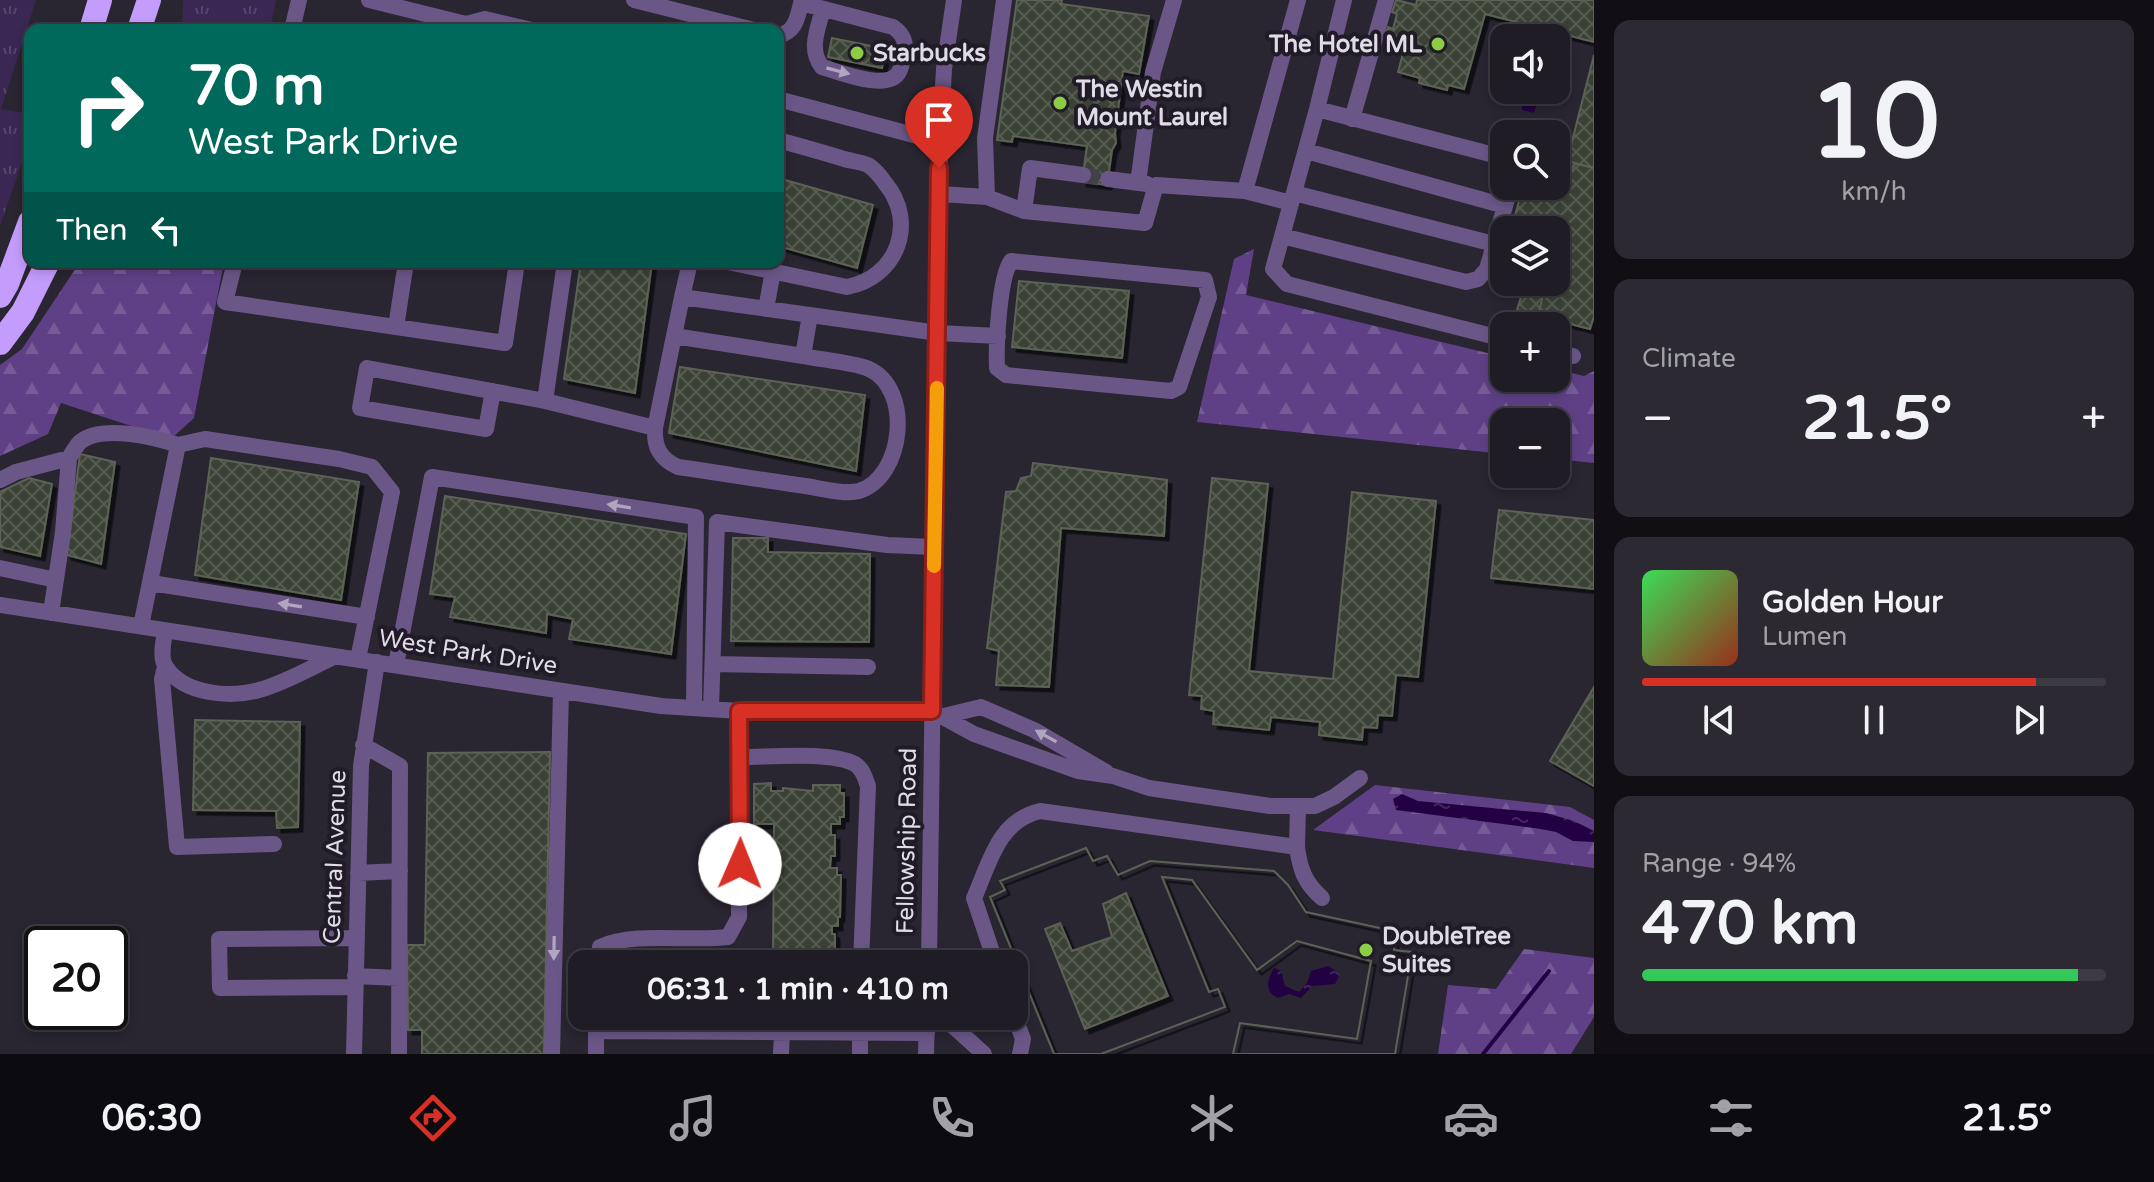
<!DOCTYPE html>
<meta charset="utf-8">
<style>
:root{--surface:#1f1c25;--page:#2c2932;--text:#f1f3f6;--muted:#a1a1a7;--line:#3c3a42;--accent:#d93025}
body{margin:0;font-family:"Varela Round",sans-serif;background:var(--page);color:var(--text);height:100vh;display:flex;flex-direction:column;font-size:30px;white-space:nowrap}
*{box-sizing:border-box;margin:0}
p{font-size:26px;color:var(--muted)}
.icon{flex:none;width:44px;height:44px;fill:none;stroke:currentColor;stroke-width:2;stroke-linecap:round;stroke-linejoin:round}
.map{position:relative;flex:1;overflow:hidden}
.side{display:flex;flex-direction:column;gap:20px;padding:20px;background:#110f14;width:560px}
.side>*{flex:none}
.banner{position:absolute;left:24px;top:24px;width:760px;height:244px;border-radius:16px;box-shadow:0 4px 12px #0003,0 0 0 2px var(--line);background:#00695c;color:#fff;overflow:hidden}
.fabs{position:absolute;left:1490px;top:24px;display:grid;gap:16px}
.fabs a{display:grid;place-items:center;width:80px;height:80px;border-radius:16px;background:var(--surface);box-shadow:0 4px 12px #0003,0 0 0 2px var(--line);font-size:40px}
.speed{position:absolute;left:24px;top:926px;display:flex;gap:16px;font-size:40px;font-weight:700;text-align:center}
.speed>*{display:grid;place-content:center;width:104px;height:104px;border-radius:50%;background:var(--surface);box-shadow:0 4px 12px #0003,0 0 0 2px var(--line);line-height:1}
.speed .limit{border:4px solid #111;border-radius:12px;background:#fff;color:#111}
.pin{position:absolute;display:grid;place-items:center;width:68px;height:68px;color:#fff;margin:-82px -34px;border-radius:50% 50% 50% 0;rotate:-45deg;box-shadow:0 0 8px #0007}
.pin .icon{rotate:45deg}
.me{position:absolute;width:88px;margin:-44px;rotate:1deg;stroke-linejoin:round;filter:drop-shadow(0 0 6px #0008)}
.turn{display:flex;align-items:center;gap:28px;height:168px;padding:0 32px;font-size:36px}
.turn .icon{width:104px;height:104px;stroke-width:2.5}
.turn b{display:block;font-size:56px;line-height:68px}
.then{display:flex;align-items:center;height:76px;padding:0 32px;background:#0003;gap:16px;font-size:30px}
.big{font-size:60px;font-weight:700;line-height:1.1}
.side .card{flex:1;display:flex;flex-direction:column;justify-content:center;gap:12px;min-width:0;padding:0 28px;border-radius:16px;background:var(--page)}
.side .dial{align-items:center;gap:0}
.dial b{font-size:104px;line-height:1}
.song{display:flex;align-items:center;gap:24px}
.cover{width:96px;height:96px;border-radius:12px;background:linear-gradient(135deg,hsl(130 70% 55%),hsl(10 70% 35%))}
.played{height:8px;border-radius:4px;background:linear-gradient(90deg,var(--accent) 85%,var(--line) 85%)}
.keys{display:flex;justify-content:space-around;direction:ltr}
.heat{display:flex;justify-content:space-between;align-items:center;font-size:44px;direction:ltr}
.charge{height:12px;border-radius:6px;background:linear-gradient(90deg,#34c759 94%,var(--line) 0)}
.trip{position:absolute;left:568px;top:950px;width:460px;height:80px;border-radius:16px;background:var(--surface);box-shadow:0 4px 12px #0003,0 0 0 2px var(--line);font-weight:700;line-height:80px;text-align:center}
.menu{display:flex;height:128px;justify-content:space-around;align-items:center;background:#0c0b0f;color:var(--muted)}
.menu .icon{width:56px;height:56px}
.menu .on{color:var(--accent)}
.menu b{font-size:36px;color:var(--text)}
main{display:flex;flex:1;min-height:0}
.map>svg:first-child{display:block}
.grass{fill:url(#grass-tufts)}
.forest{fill:url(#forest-firs)}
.water{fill:url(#water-ripples)}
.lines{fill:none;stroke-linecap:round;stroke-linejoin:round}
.stream{stroke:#220041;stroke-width:4}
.building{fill:url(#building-cross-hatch);stroke:#5b6355;stroke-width:2;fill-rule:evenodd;filter:url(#shadow)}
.minor-tunnel{stroke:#44404c;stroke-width:16;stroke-dasharray:16 8;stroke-linecap:butt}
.minor{stroke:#6a5787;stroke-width:16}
.highway{stroke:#c39cfc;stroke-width:24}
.oneway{fill:#b0a7bf}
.route-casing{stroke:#8d1f18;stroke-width:20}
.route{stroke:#d93025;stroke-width:14}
.slow{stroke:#f59e0b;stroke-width:14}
.poi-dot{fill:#8bce46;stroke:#201b27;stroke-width:3}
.labels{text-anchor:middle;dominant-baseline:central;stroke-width:8;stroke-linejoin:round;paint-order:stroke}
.poi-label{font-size:24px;font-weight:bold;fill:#dfdce5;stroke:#201b27;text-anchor:start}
.street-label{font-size:24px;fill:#dfdce5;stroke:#201b27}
</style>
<main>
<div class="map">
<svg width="1594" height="1054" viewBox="0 0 1594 1054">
<defs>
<pattern id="grass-tufts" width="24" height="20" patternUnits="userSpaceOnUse" patternTransform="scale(2)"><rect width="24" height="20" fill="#3a2753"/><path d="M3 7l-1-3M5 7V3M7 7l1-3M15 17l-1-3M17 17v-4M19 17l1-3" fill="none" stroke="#56466c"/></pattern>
<pattern id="forest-firs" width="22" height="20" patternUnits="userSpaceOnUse" patternTransform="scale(2)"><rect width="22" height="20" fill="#5f4086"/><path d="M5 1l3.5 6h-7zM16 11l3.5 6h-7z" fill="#765b97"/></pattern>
<pattern id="water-ripples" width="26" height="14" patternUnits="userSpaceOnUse" patternTransform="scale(2)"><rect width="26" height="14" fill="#220041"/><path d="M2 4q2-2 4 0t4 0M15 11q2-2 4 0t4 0" fill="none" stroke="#42255c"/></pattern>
<pattern id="building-cross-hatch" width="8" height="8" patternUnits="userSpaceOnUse" patternTransform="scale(2)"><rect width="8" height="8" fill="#3b4235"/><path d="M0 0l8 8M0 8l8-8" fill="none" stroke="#575d52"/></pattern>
<filter id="shadow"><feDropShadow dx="4.5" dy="4.5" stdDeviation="0" flood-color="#0009"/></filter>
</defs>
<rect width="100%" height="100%" fill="#292531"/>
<path class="grass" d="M0,0H36L1,109L30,114V139L0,226Z
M183,0H276L270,30H182Z"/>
<path class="forest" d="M1254,249L1246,295L1504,357V378H1556V369L1584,376L1594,371V463L1556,459V422H1504V454L1197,422L1234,259Z
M80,262H224L194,418L171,439L61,403L48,434L0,456V365L22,349Z
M1375,785L1570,807L1594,820V868L1313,830Z
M1524,949L1594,958V1017L1571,1054H1438L1448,985L1496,989Z"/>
<path class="water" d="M1506,90H1541L1534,113L1522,110V95L1505,93Z
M1402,794L1418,801L1546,813L1574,821L1594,831V842L1573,841L1556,832L1541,829L1396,810L1393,799Z
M1328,966L1340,974L1335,984L1312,986L1301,998L1289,994L1278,998C1263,992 1268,978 1274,968L1281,971L1285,986L1299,992L1307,983L1311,971Z"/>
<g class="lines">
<path class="stream" d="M1483,1054L1549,971"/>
</g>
<path class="building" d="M1017,0H1062L1061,4L1149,16L1139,74L1123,71L1115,133L1116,143L1112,150L1107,185L1082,182L1087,146L1013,136L1012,142L997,140Z
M1396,0L1416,5L1417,0H1594V42L1485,14L1464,89L1448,85L1447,90L1419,83L1420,78L1398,72L1405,46L1384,39L1388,27L1393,29L1397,14L1392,12Z
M832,38L886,49L882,68L828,57Z
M1594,55V168L1567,161Z
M1574,163L1594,168V316L1590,329L1538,316L1543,295L1522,289L1524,282H1556V230H1511L1521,194L1537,186H1556V177L1569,181Z
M778,178L873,205L857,268L778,246Z
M581,262H652L635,393L564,379Z
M1019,281L1129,291L1122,358L1012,347Z
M1523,290L1543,295L1538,316L1517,310Z
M680,367L865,395L856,471L669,433Z
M80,454L115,462L101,564L67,555Z
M211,458L359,482L341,600L195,575Z
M1033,463L1167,480L1164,536L1061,528L1049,687L996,685L999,651L987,648L1006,492L1016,491L1021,478L1031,476Z
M29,478L52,484L40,556L0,547V492Z
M1212,478L1268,484L1249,671L1333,679L1352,492L1436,501L1418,677L1396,675L1392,716L1378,715L1377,728L1363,727L1362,740L1319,735L1320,722L1271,717L1269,730L1213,724L1214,711L1201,709L1202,696L1189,695Z
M445,496L686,534L671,654L569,639L573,619L547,614L546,633L450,617L455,597L430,594Z
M1499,510L1594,520V589L1491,578Z
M733,538H768V552L870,554L869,642L731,641Z
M1594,687V786L1550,761Z
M195,720L300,722L298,827L277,828L276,811L193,810Z
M550,752L544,1054H422V1030H408L407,945H425L428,753Z
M771,783V791H783V788L813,791V785H840V793H844V817H840V824H831V835H835V856H831L830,868H837V875H841L840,917H838V926H832V934H835V958H832L831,964H614V960L773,961L774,824H754V784Z
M1086,848L1093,861L1107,856L1118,875L1150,861L1274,871L1288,885L1306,912L1394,931V950L1412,952L1395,1054H1233L1240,1023L1357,1039L1371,961L1297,941L1257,970L1192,880L1162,877L1209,992L1218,989L1225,1007L1101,1054H1054L990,897L1005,890L1000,881ZM1126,893L1168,996L1085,1029L1045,929L1060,923L1072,951L1112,937L1103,904Z
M1086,848L1093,861L1107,856L1118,875L1150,861L1274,871L1288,885L1306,912L1394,931V950L1412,952L1395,1054H1233L1240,1023L1357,1039L1371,961L1297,941L1257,970L1192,880L1162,877L1209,992L1218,989L1225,1007L1101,1054H1054L990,897L1005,890L1000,881Z"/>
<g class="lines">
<path class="minor-tunnel" d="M1083,175L1108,179"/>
<path class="minor" d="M369,0L466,24L485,19L532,30
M634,0L754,30
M1344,0L1317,109L1273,269L1287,284L1504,339
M801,3L893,27C903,34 907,42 904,54C902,59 902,67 899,72C888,92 840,72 822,67C808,49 818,29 823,9
M292,30L299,0
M778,36C797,31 797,17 802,0
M778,99L940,142
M1317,109L1494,155L1504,164
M1352,119L1386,0
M1306,151L1505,206L1511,186
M1108,179L1147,184
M1138,183L1153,72L1174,0
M1245,191L1291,203
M1294,193L1494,244
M939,194L987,197L1024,211L1145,223L1156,185L1245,191L1298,0
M987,197L985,138L1004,0
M1024,211L1030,168L1083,175
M1282,236L1466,282L1478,279L1487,269L1505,206
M1011,261L1205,280L1209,297L1179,387L1171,391L1006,375L997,368C996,345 999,278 1011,261Z
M235,262L225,302L505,343L517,262
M565,262L545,401L655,428L682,297
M690,262L682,297L938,333L998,336
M728,262L847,287C897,278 918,222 885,183C881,177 874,169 868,165C861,162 851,161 844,159C822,152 800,146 778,140
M766,309L773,271
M396,327L406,262
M674,336L803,356L810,315
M1556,352L1573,356
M493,391L486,429L360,408L367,368L545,401
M655,428C654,447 660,459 678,467C720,473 762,480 805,486C820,488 844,495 859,491C904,477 913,389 869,369C852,362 822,360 803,356
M69,458C72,453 76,446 80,442C101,424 154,437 178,445
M0,480L16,472L69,458L63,532L51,613
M0,568L56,580
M151,583L367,617
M0,605L661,706L739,711H932L974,734L1078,771L1113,776L1149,788L1270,806H1315L1334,797L1360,778
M141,626L178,445L205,439L339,459L372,467L392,492L358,659
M165,630C164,641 159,658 166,667C184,695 231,698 259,690C285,683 310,668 334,657
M713,664L868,667
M396,665L432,477L696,517L694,708
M165,667L162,679L177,847L274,844
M711,709L717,522L887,545L934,547
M944,716L981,707L1034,730L1106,772
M363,745L400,766L399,1054
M741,757C770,757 831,751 855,764C863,769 865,778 868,786L861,964
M1297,847L1298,807
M358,873L400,871
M597,964L600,947C635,931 689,942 728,937L739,917V711
M929,964L940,142L944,69L954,0
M996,964L974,898C990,862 998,821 1040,811L1297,847C1300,870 1305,883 1322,898
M355,976L399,978
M355,987L220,988L219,939L357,938
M1014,1015L1023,1039L1020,1054
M860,1016V1054
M942,1016L984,1054
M596,1031L927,1033
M354,1054L361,766L377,662
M552,1054L561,691
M596,1054V1016
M781,1054L782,1033
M926,1054L927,1016"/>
<path class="highway" d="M91,30L100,0
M139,30L149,0
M0,296L7,284L30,222
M0,343L23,312L48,262"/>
</g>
<defs><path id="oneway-solid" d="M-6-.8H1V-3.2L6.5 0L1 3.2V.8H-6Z" transform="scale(2)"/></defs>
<g class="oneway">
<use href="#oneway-solid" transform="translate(838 71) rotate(15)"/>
<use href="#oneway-solid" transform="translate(619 506) rotate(-171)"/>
<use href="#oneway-solid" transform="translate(290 605) rotate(-171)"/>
<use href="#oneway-solid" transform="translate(1046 736) rotate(-151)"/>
<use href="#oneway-solid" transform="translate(554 948) rotate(91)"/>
</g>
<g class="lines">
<defs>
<path id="route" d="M740,864L739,711H932L939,168"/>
</defs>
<use href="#route" class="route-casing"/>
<use href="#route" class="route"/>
<path class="slow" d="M934,566L937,388"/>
</g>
<g class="poi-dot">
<circle cx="1438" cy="44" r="8"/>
<circle cx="857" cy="53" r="8"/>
<circle cx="1060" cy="103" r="8"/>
<circle cx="1366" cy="950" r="8"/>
</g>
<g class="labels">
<g class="poi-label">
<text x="1422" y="44" text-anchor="end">The Hotel ML</text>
<text x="873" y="53">Starbucks</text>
<text x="1076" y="89">The Westin<tspan x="1076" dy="28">Mount Laurel</tspan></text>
<text x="1382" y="936">DoubleTree<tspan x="1382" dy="28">Suites</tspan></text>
</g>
<g class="street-label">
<text transform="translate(468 652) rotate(9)">West Park Drive</text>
<text transform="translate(907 841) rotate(-89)">Fellowship Road</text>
<text transform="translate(335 857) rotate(-88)">Central Avenue</text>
</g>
</g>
</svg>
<div class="fabs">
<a><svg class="icon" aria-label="sound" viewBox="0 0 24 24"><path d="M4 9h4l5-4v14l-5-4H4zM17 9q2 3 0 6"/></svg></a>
<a><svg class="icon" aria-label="search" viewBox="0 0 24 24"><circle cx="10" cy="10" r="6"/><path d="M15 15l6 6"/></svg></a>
<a><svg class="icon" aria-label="layers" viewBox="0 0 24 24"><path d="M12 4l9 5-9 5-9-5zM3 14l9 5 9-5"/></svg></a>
<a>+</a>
<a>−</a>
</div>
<div class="speed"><div class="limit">20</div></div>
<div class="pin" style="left:939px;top:168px;background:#d93025"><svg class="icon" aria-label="arrive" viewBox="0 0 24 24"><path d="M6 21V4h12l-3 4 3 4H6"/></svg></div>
<svg class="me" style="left:740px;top:864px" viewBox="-20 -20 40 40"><circle r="19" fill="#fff"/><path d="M0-13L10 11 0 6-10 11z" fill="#d93025"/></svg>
<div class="trip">06:31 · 1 min · 410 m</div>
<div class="banner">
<div class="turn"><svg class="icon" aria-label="right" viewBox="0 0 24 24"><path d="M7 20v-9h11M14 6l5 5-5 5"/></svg><div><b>70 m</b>West Park Drive</div></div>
<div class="then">Then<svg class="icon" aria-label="left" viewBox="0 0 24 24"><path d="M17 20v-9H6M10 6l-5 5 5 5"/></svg></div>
</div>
</div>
<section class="side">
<div class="card dial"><b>10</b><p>km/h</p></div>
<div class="card"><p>Climate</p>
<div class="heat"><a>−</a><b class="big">21.5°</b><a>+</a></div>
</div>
<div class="card">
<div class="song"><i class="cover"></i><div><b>Golden Hour</b><p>Lumen</p></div></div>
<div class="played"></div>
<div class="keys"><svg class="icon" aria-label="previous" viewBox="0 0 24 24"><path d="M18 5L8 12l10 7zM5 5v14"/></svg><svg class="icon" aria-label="pause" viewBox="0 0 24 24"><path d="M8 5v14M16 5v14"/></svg><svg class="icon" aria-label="next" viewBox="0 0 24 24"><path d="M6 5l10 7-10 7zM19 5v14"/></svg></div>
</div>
<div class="card"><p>Range · 94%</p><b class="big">470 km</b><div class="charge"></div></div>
</section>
</main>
<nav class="menu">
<b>06:30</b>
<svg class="icon on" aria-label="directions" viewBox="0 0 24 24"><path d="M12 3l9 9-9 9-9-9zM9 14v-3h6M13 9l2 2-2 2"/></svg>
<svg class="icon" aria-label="music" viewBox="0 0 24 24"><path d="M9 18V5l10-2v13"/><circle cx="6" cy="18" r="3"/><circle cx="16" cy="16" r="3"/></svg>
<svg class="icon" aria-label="phone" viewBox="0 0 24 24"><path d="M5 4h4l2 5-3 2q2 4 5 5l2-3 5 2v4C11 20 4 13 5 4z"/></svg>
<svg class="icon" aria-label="climate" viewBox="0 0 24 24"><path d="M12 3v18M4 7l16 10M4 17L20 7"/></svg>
<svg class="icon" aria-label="car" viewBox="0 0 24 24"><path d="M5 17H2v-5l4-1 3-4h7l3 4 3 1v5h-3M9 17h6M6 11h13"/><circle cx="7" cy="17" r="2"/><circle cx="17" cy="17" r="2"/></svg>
<svg class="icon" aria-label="filters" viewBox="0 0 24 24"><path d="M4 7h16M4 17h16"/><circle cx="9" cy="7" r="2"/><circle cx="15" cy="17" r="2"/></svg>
<b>21.5°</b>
</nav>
